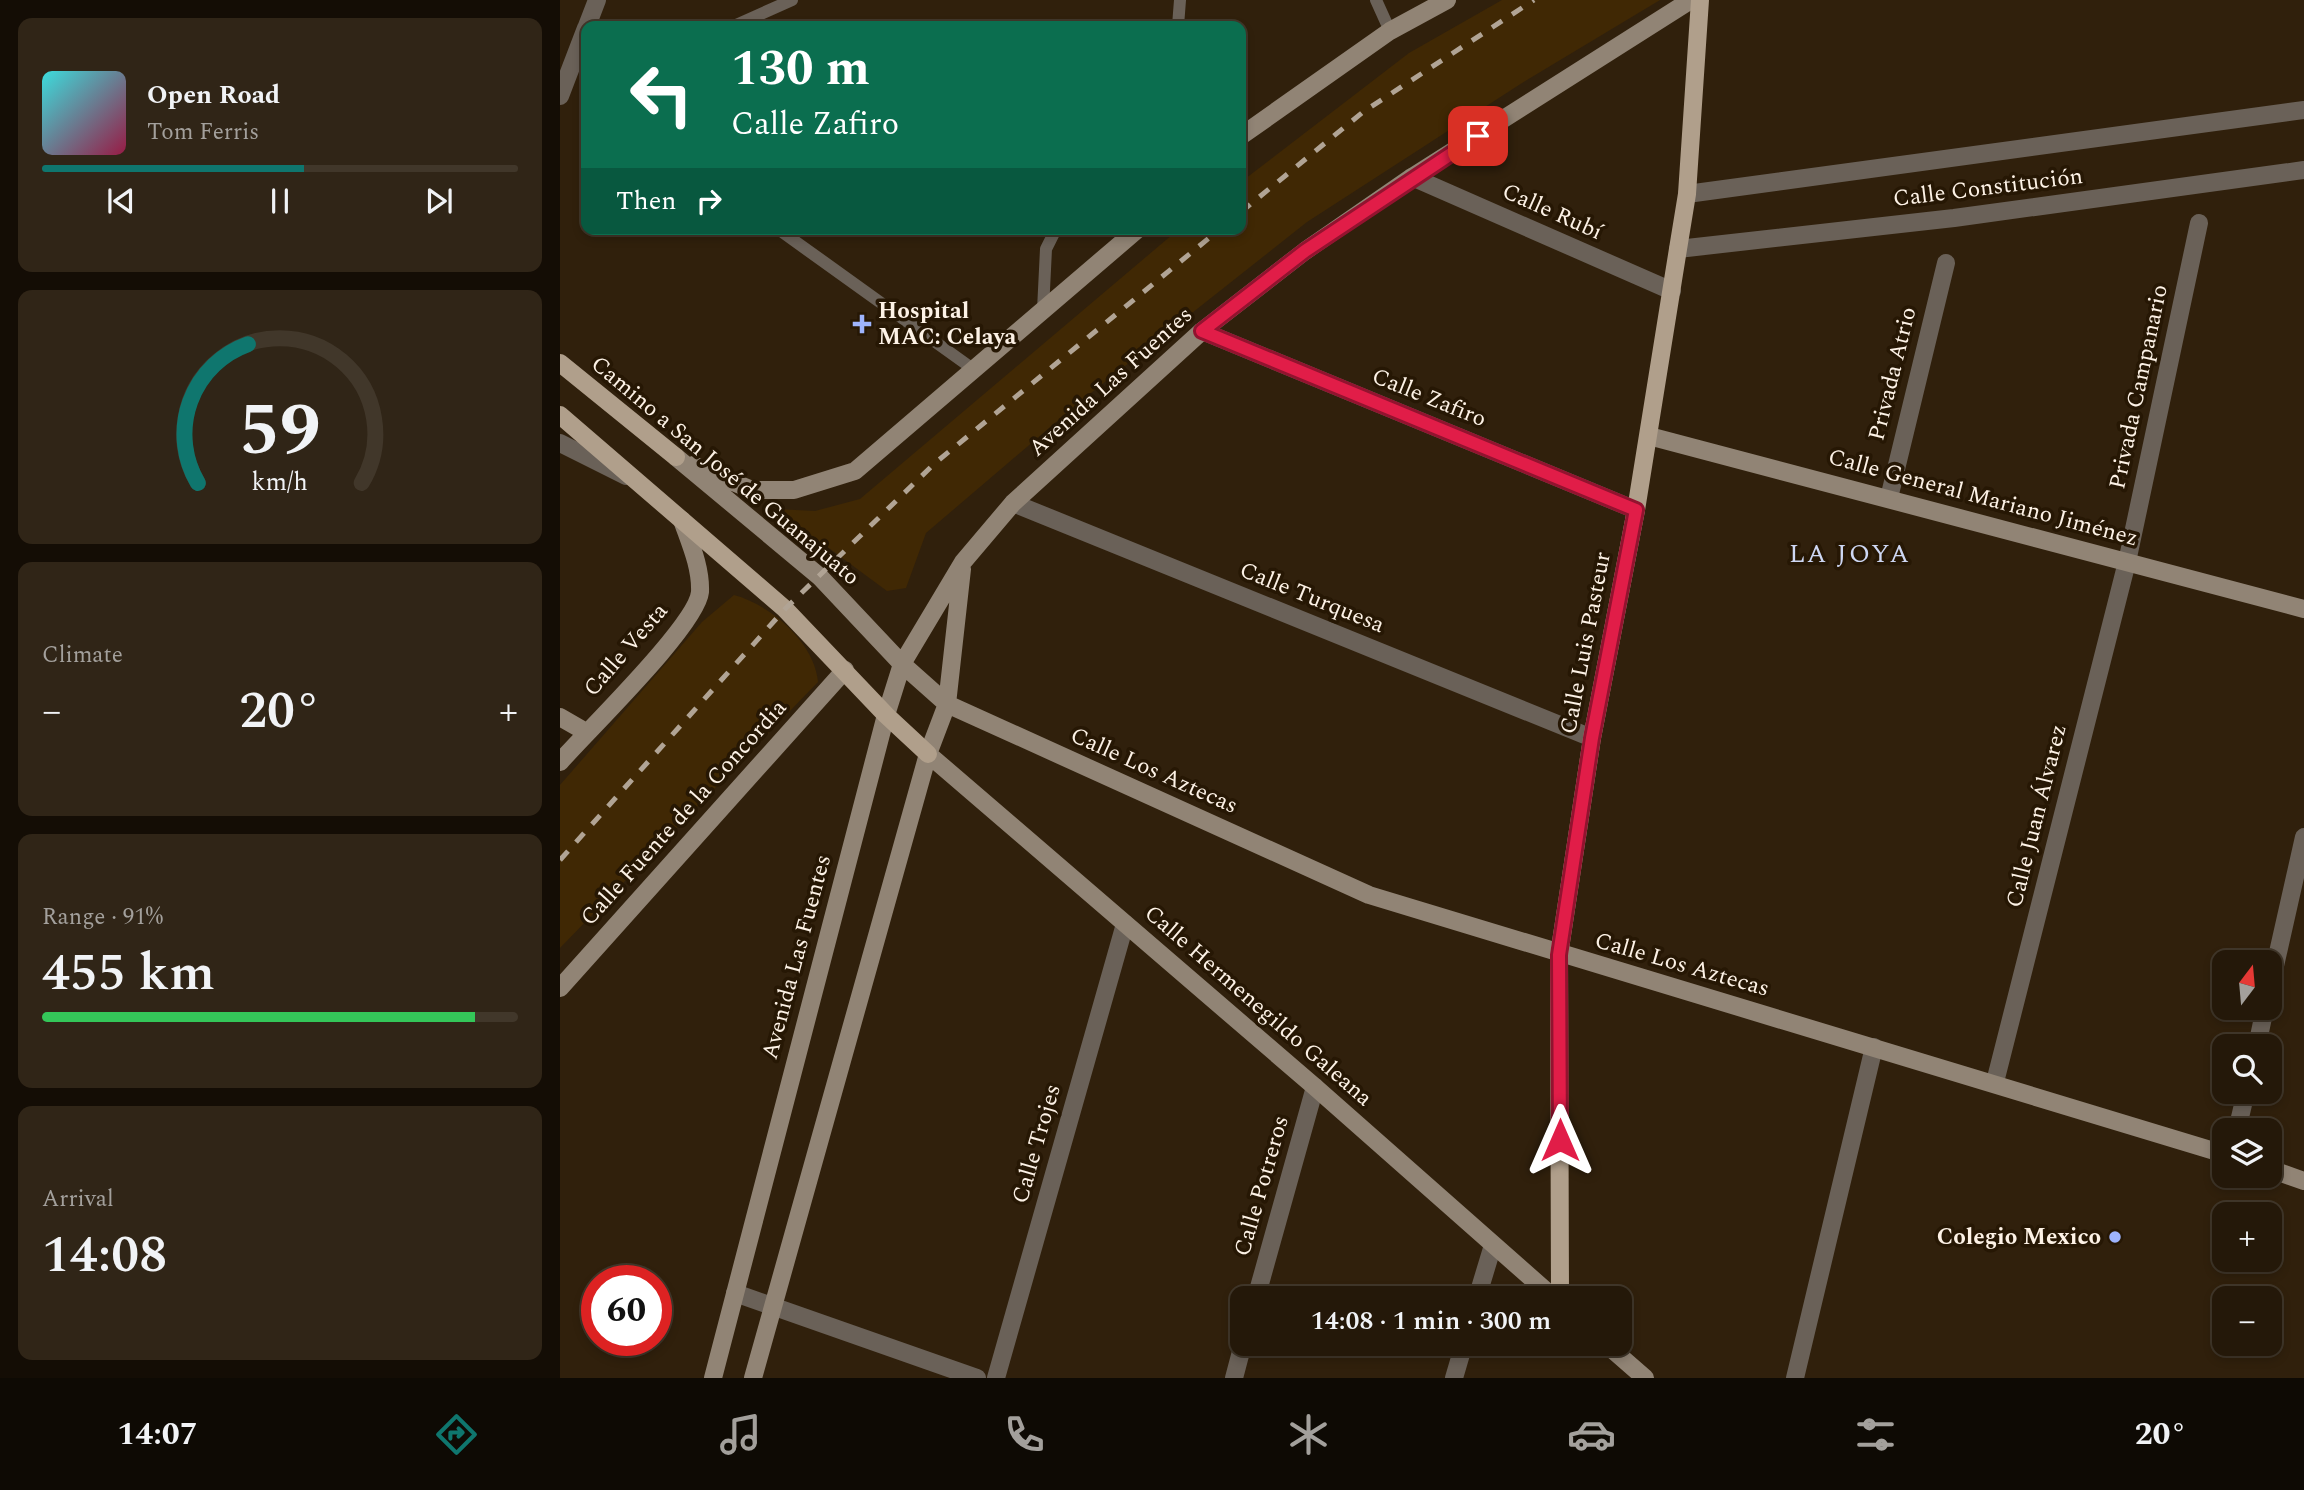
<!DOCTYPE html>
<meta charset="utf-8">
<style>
:root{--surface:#241809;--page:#302517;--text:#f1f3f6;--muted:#a3a09c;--line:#41372a;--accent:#0f766e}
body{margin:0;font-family:Spectral,serif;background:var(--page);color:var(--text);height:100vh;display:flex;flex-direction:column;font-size:26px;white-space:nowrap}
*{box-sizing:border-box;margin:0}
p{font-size:23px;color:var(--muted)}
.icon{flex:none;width:38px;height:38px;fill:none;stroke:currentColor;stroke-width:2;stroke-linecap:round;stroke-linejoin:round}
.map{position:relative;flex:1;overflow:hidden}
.side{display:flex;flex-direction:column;gap:18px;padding:18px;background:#140d05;width:560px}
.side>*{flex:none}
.hud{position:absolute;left:21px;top:21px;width:665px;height:214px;border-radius:14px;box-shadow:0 4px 10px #0003,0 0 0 2px var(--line);background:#0b6e4f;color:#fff;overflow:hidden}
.needle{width:46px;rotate:16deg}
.buttons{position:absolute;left:1652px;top:950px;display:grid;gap:14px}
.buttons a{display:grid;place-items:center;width:70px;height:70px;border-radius:14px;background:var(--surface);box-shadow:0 4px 10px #0003,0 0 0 2px var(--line);font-size:35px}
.speed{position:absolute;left:21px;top:1265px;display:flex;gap:14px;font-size:35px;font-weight:700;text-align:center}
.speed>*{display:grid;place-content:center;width:91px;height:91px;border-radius:50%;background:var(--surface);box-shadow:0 4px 10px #0003,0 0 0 2px var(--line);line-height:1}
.speed .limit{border:10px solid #d22;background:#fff;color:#111}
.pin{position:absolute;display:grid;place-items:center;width:60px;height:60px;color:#fff;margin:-30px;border-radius:14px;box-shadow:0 4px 10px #0006}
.me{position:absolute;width:77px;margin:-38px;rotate:0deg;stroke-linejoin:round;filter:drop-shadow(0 0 5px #0008)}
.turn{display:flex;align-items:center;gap:24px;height:147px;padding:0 35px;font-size:32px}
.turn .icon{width:91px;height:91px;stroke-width:2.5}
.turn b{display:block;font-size:49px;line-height:60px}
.then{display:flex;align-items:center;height:66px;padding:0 35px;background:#0003;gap:14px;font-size:26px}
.big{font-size:52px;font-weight:600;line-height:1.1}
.side .card{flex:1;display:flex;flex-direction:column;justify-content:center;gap:10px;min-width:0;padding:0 24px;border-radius:14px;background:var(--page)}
.side .dial{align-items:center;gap:0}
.dial svg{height:182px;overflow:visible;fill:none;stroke:var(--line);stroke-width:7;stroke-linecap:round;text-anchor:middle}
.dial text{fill:var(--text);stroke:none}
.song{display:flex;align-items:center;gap:21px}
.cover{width:84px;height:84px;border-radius:10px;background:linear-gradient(135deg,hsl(180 70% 55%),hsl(340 70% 35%))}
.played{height:7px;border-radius:4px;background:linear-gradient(90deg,var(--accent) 55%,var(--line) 55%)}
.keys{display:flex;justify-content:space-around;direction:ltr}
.heat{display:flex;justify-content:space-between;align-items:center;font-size:38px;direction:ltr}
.charge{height:10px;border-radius:5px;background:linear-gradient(90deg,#34c759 91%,var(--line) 0)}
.trip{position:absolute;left:670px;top:1286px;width:402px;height:70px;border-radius:14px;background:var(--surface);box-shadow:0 4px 10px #0003,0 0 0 2px var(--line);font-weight:600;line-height:70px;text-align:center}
.menu{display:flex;height:112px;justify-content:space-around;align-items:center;background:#0e0a04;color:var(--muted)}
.menu .icon{width:49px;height:49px}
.menu .selected{color:var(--accent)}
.menu b{font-size:32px;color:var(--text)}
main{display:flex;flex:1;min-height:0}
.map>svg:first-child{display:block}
.green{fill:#402804}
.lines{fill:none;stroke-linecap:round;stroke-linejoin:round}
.lane{stroke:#6a6158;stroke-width:12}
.street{stroke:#6a6158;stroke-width:18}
.secondary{stroke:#918475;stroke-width:18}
.primary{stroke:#b09f8b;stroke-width:18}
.rail{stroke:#b1a495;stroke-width:5;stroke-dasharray:12 12;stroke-linecap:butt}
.route-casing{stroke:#92132f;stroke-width:18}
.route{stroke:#e11d48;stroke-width:12}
.poi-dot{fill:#9eb4fd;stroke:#261704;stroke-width:2.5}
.labels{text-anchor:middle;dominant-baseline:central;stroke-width:7;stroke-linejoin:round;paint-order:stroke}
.street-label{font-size:23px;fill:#fdf2e6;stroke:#261704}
.poi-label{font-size:23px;font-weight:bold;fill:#fdf2e6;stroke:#261704;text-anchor:start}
.quarter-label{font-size:26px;letter-spacing:2px;fill:#ced7f3;stroke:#261704}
</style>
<main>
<section class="side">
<div class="card">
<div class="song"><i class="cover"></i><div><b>Open Road</b><p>Tom Ferris</p></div></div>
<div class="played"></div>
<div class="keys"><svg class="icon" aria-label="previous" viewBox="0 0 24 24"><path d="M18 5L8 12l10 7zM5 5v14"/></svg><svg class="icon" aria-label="pause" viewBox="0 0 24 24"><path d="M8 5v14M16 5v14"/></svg><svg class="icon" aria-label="next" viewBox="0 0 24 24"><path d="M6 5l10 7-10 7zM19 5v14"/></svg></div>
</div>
<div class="card dial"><svg viewBox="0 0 100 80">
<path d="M14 69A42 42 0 1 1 86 69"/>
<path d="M14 69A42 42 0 0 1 36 8" stroke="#0f766e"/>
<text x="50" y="56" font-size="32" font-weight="700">59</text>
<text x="50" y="72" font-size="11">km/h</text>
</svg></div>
<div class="card"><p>Climate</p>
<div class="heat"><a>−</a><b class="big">20°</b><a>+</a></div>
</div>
<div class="card"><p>Range · 91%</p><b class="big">455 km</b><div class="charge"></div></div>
<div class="card"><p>Arrival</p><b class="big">14:08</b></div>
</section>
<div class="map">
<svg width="1744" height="1378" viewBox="0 0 1744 1378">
<rect width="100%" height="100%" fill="#30200c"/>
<path class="green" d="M942,0H1100L962,83L747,222L522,400L366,533L346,588L327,591L216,509L255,511L300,499L619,229H681V182L849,53Z
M174,595C211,605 255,643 258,682L0,948V785L142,622Z"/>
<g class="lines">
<path class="lane" d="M816,0L830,31
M174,26L232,0
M618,26L620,0
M218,229L413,369
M483,310L486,249L496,229"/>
<path class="street" d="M27,26L37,0
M0,96L26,28
M852,177L1112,291
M1127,194L1744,110
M1118,249L1394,218L1744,170
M642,331L1076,510
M0,443L66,476
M1329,498L1386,263
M453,503L1032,738
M1710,988L1744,837
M1697,1046L1705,1008
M1435,1082L1567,562L1639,223
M1677,1130L1686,1092
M175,1293L417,1378
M696,1298L755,1087
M917,1298L933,1245
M436,1378L565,924
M674,1378L683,1344
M894,1378L904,1344
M1235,1378L1314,1047"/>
<path class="secondary" d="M681,136L830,31L887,0
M1089,436L1744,609
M116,457L260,577L342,664L387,704L809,895L1664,1154
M133,465L192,490H234L295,471L578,229
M0,717L26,732
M368,754L755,1087L994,1298
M0,762C27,731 137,625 140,592C141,567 130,543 122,520
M0,988L285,670
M1710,1169L1744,1181
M1046,1344L1085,1378
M153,1378L326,715L342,664L403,562L453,503L642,331L745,251L852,177L1131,0
M193,1378L368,754L387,704L402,569"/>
<path class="primary" d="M0,363L116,457
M0,415L225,609L326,715L368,754
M1000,1298L999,955L1032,738L1076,510L1118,249L1127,194L1140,0"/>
<path class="rail" d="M681,212L803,112L974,0
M0,860L225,609L374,464L660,229"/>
</g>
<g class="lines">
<defs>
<path id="route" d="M918,136L745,251L642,331L1076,510L1032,738L999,955L1000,1140"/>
</defs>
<use href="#route" class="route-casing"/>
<use href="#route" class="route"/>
</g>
<g class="poi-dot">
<path d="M298.5 313.5h7v7h7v7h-7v7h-7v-7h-7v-7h7z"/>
<circle cx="1555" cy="1237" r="7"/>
</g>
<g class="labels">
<g class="street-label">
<text transform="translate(1428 188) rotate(-7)">Calle Constitución</text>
<text transform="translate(992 212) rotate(24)">Calle Rubí</text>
<text transform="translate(1333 374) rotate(-76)">Privada Atrio</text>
<text transform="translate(551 382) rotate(-42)">Avenida Las Fuentes</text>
<text transform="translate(1579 387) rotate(-78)">Privada Campanario</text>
<text transform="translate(869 398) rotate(22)">Calle Zafiro</text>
<text transform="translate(165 471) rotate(40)">Camino a San José de Guanajuato</text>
<text transform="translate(1423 498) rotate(15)">Calle General Mariano Jiménez</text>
<text transform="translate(752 598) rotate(22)">Calle Turquesa</text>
<text transform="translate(1026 643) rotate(-79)">Calle Luis Pasteur</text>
<text transform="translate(66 650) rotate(-49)">Calle Vesta</text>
<text transform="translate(594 771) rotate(24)">Calle Los Aztecas</text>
<text transform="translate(124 813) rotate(-48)">Calle Fuente de la Concordia</text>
<text transform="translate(1477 816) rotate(-76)">Calle Juan Álvarez</text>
<text transform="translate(237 957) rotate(-75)">Avenida Las Fuentes</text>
<text transform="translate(1122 965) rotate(16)">Calle Los Aztecas</text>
<text transform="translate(698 1006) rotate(41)">Calle Hermenegildo Galeana</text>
<text transform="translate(477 1144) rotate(-74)">Calle Trojes</text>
<text transform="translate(702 1186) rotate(-74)">Calle Potreros</text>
</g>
<g class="poi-label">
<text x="318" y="311">Hospital<tspan x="318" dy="26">MAC: Celaya</tspan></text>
<text x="1541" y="1237" text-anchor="end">Colegio Mexico</text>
</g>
<g class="quarter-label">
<text x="1290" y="554">LA JOYA</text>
</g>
</g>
</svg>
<div class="buttons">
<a><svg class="needle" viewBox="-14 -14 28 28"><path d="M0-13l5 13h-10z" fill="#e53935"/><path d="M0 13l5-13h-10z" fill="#a3a09c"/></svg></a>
<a><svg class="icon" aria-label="search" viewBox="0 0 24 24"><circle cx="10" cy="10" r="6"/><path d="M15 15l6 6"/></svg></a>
<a><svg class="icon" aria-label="layers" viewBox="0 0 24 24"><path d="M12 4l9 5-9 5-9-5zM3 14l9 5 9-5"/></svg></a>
<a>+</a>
<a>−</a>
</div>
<div class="speed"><div class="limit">60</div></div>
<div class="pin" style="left:918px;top:136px;background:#d93025"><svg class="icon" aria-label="arrive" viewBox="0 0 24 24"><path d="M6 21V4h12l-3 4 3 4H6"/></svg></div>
<svg class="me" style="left:1000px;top:1140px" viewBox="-20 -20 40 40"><path d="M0-17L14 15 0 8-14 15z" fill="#e11d48" stroke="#fff" stroke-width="4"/></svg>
<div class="trip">14:08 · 1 min · 300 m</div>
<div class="hud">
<div class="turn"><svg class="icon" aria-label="left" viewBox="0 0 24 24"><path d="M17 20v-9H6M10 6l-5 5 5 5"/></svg><div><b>130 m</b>Calle Zafiro</div></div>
<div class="then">Then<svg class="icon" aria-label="right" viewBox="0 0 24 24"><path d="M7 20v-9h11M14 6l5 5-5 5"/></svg></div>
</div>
</div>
</main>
<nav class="menu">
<b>14:07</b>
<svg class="icon selected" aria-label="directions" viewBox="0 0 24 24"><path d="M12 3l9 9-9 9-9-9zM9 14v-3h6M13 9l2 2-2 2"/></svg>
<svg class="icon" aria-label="music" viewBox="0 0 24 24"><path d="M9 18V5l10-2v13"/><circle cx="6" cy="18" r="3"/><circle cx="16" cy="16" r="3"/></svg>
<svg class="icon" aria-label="phone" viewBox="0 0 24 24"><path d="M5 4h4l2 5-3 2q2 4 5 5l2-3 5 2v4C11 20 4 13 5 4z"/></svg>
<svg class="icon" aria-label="climate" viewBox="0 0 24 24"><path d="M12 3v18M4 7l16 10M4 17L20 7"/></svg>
<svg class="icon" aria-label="car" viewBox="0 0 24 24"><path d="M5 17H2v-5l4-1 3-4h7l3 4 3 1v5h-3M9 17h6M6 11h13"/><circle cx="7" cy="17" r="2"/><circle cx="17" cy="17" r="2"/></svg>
<svg class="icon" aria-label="filters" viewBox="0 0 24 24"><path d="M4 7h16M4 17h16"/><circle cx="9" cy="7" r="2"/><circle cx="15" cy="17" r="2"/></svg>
<b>20°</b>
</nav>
